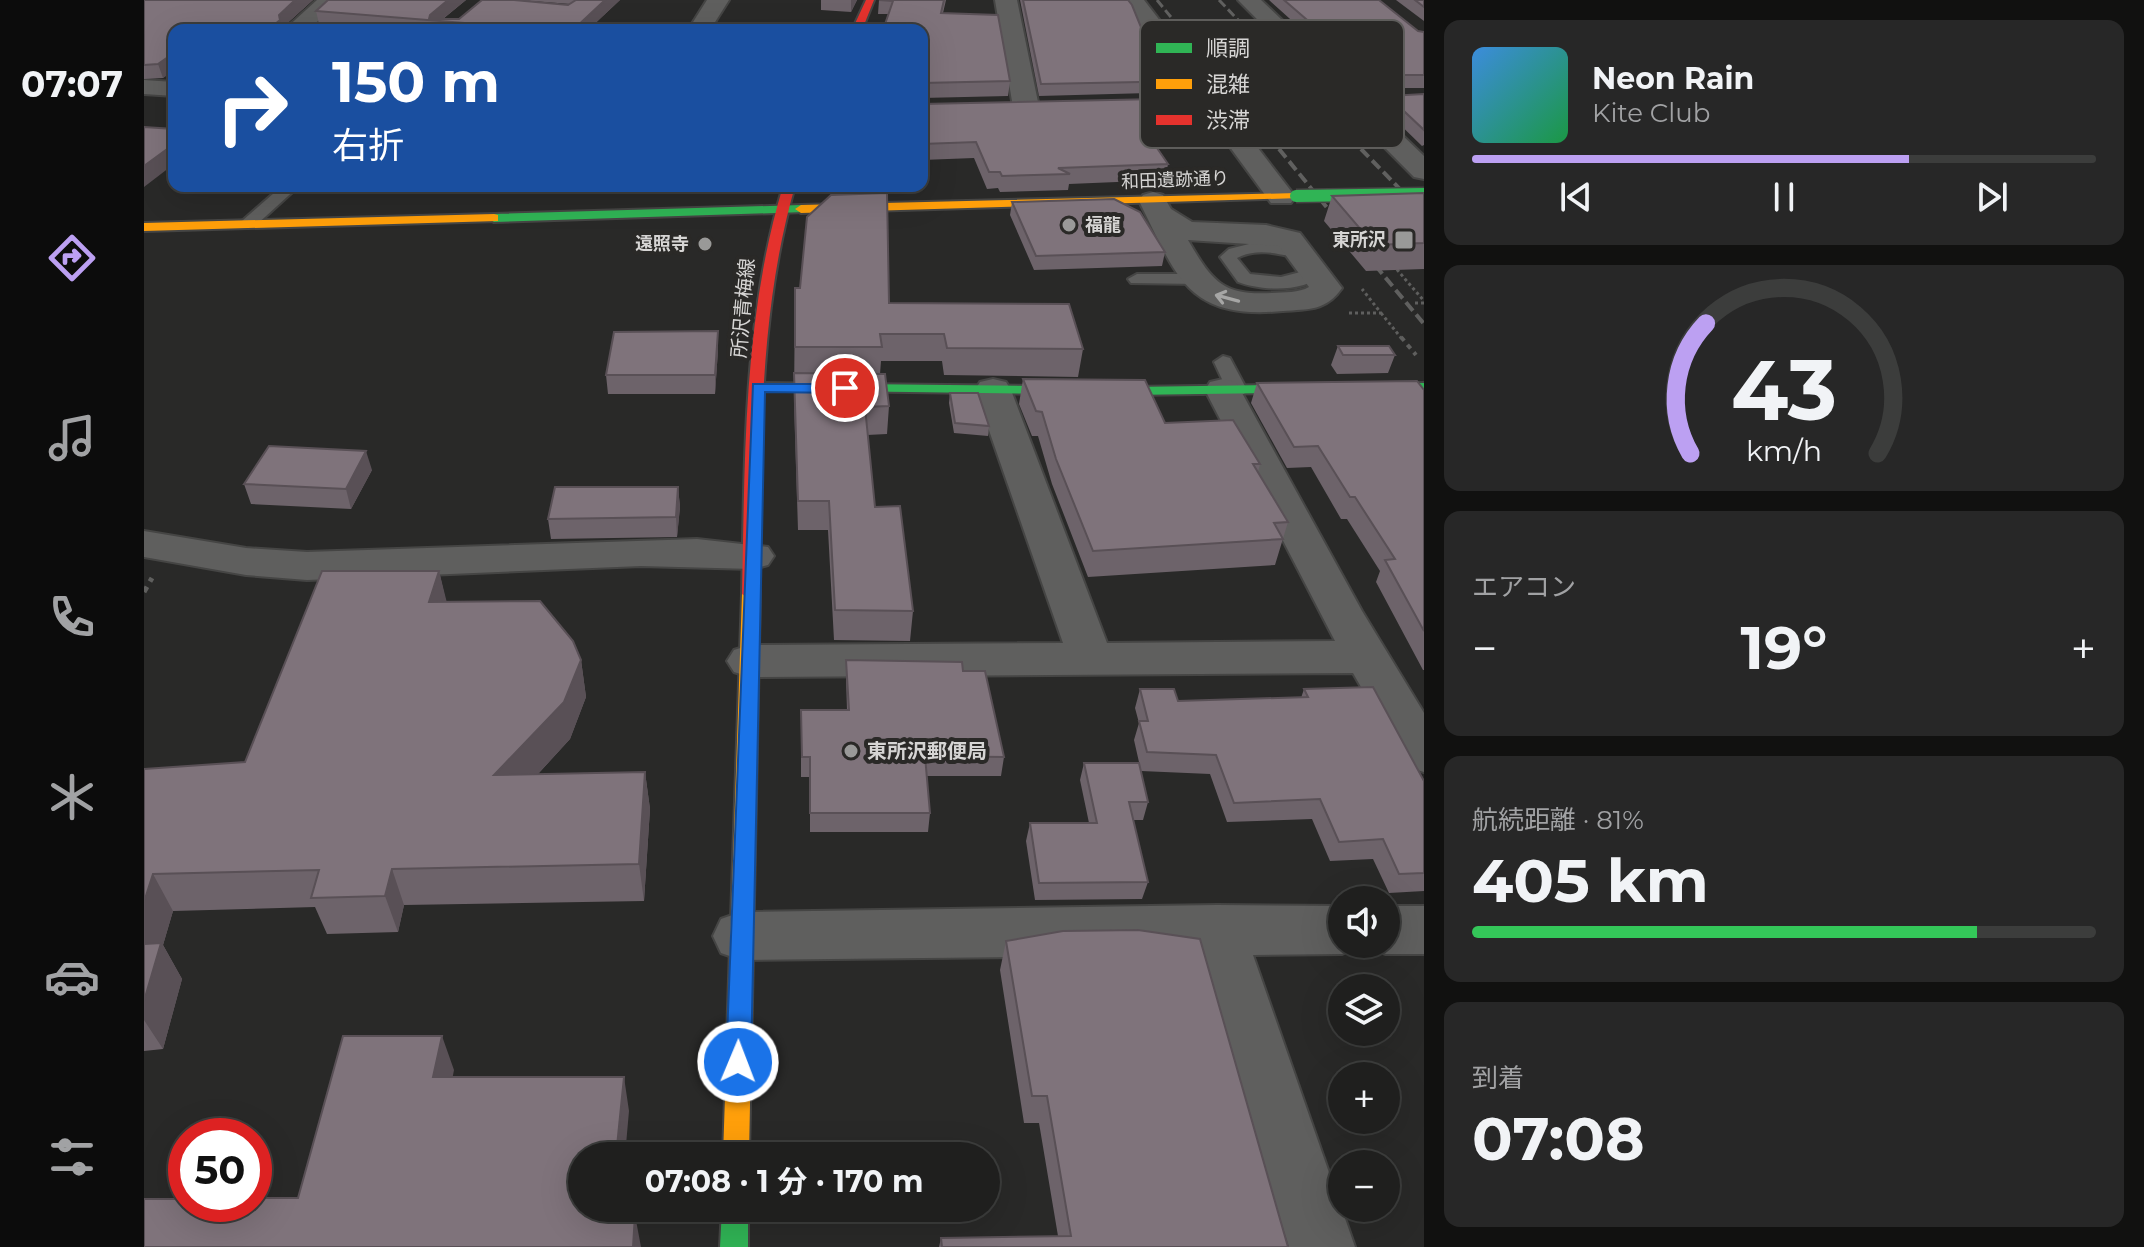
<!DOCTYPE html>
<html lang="ja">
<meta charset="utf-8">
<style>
:root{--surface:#1f1f1e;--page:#272727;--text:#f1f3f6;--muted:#a1a2a4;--line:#3c3d3c;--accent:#bca0f2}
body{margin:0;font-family:Montserrat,"Noto Sans JP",sans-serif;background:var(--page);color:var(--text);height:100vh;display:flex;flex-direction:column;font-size:30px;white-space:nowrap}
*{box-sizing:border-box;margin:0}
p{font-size:26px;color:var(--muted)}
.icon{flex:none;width:44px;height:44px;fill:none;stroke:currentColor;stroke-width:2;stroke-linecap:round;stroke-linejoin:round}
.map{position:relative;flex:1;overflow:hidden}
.panel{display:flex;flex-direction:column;gap:20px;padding:20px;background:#111110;width:720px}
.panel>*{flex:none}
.guide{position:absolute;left:24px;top:24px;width:760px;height:168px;border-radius:16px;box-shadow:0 8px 32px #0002,0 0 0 2px var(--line);background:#1a4fa0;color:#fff;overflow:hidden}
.controls{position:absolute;left:1184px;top:886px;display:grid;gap:16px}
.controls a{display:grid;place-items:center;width:72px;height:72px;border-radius:50%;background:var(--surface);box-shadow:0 8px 32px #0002,0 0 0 2px var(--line);font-size:40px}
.speed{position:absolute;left:24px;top:1118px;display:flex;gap:16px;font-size:40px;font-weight:700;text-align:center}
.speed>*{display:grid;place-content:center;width:104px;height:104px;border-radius:50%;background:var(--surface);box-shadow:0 8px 32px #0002,0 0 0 2px var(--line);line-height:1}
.speed .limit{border:12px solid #d22;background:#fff;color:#111}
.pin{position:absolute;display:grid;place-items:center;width:68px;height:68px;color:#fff;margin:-34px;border:4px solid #fff;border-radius:50%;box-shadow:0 2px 8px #0007}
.me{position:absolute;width:88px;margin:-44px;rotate:1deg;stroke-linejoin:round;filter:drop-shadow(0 0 6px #0008)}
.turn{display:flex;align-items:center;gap:28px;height:168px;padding:0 32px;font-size:36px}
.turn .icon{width:104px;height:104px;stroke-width:2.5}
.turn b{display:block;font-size:56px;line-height:68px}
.big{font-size:60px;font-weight:700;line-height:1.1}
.panel .tile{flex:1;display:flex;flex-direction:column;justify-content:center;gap:12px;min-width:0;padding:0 28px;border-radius:16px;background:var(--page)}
.panel .dial{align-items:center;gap:0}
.dial svg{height:208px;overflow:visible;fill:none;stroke:var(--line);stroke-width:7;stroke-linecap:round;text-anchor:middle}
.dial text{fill:var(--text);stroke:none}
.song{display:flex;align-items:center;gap:24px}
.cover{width:96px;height:96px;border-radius:12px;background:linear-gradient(135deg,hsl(210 70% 55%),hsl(140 70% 35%))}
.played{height:8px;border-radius:4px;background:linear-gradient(90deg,var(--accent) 70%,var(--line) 70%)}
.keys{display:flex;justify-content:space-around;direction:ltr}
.heat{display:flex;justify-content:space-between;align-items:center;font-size:44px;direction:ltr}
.charge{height:12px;border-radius:6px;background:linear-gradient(90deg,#34c759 81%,var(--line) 0)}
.trip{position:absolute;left:424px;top:1142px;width:432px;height:80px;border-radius:40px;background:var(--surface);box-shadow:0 8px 32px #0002,0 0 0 2px var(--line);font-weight:700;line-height:80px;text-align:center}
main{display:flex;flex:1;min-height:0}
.menu{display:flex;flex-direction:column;width:144px;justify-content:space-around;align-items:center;background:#0c0c0c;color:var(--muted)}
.menu .icon{width:56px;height:56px}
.menu .current{color:var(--accent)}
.menu b{font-size:36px;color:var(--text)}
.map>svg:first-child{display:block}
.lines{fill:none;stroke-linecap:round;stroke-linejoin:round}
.lane-casing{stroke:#454544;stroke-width:4}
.street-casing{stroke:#454544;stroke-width:4}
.fast-casing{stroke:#454544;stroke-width:4}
.slow-casing{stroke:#454544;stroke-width:4}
.jam-casing{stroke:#454544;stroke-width:4}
.path-far2{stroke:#5f5f5e;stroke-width:3;stroke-dasharray:3 3;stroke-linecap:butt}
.path-far1{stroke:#5f5f5e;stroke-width:4;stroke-dasharray:5 5;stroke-linecap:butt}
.path{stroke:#5f5f5e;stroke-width:5;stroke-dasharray:6 6;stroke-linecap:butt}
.lane{fill:#5f5f5e;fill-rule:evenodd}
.street{fill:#5f5f5e;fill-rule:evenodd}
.fast{fill:#30b455;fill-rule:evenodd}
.slow{fill:#ff9f0a;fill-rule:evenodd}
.jam{fill:#e5322d;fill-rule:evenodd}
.rail-far1{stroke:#60605f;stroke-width:3;stroke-dasharray:9 4;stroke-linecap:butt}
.rail{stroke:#60605f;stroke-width:4;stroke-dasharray:11 5;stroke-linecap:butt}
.fast-bridge-casing{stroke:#454544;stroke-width:15;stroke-linecap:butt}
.fast-bridge{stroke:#30b455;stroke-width:12}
.wall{fill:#6d636a;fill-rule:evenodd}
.shaded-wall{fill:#595056}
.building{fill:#7f737b;stroke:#595056;stroke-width:2}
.oneway{stroke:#a6a6a5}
.route{fill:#1a73e8;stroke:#114b97;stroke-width:2}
.poi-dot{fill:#999998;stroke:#2a2927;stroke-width:3}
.labels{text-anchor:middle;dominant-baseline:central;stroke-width:8;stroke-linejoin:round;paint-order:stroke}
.far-street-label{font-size:18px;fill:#d6d5d4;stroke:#2a2927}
.far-poi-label{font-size:18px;font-weight:bold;fill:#d6d5d4;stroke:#2a2927;text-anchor:end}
.street-label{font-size:20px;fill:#d6d5d4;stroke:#2a2927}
.poi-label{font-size:20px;font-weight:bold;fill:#d6d5d4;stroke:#2a2927;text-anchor:start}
.key{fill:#2a2927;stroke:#5e5d5b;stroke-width:2}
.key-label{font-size:22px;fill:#d6d5d4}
</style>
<main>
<nav class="menu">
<b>07:07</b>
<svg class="icon current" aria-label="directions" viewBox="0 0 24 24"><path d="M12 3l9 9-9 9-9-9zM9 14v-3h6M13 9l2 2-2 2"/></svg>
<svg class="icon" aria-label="music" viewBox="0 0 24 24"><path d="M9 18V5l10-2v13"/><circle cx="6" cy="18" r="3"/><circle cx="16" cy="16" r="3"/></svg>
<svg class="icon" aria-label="phone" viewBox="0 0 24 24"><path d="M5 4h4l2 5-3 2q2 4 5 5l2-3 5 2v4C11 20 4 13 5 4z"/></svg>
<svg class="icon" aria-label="climate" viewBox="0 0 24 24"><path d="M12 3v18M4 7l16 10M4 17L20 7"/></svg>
<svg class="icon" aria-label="car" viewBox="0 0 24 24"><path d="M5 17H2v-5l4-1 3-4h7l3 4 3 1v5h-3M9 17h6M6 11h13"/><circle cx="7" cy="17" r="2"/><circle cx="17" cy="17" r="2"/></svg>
<svg class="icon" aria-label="filters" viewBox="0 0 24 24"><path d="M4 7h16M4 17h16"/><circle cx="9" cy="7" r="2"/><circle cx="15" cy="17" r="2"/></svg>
</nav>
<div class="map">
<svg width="1280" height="1247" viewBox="0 0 1280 1247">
<rect width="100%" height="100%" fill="#292928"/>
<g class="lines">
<defs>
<path id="lane" d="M138,186H155L110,227H98V221Z
M1109,243L1140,244L1165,254L1157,259C1136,254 1113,247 1093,258L1106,274L1137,277L1172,268L1181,273C1161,293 1118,291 1094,282L1076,257L1085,249Z
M993,274H1054L1063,279L1054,284L987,283L984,279Z
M1079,356L1086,358L1103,390L1100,394H1086L1083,390L1070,362Z"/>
<path id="street" d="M173,0H197L164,30H140Z
M563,0H585L566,30H544Z
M851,0H873L895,107L891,112H873L869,107Z
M978,0H1000L1147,191L1151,197L1147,203H1127Z
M1094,0H1117L1280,156V179L1270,177Z
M0,80L30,82V96L0,94Z
M1009,192L1019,195L1027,209L1048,222L1122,225L1156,233L1198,288C1182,311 1165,309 1139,311C1043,320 1033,277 995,201L999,195ZM1044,240L1135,246L1165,287C1155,293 1140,292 1128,293C1078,296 1068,281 1044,240Z
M849,379L862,382L867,390L963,643L1191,641L1061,390L1066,382L1079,379L1092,382L1218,611L1280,713V772L1263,767L1209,673L606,677L590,672L583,661L590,650L606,645L919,643L831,390L836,382Z
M0,531L102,548L163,552L553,539L624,547L630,556L624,565L609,569L497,566L163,580L102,575L0,557Z
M1073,905L1198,906V944H1219L1198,954L1109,955L1211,1247H1145L1054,955L597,960L577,953L569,936L577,919L597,912Z
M1242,906H1280V954H1242L1222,947L1221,944H1242Z"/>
<path id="fast" d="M657,205L663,209L661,212L350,222L344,218L350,214Z
M614,383L986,387L1280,383V391L986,395L609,390V384Z
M578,1208H604V1247H576Z"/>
<path id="slow" d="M1152,193L1158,196L1156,198L657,213L651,209L657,205Z
M350,214L354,215V221L0,231V223Z
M607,588L616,594L605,1156H579L598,594Z"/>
<path id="jam" d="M722,0H730L718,30H708Z
M639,186H651C613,319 617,456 616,594L607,600L598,594C601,456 599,319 639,186Z"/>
</defs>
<use href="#lane" class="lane-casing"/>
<use href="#street" class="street-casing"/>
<use href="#fast" class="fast-casing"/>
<use href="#slow" class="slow-casing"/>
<use href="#jam" class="jam-casing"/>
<path class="path-far2" d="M1249,265L1280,301
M1271,303H1280
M1205,313H1237L1218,289
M1237,313L1258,339"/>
<path class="path-far1" d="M1257,337L1272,355"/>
<path class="path" d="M0,592L8,578"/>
<use href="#lane" class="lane"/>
<use href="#street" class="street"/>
<use href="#fast" class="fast"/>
<use href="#slow" class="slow"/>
<use href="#jam" class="jam"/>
<path class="rail-far1" d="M1013,0L1136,151
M1075,0L1219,151"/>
<path class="rail" d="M1135,149L1198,226
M1217,149L1280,214
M1221,253L1280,324"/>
<defs>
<path id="fast-bridge" d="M1152,196L1280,194"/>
</defs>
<use href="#fast-bridge" class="fast-bridge-casing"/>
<use href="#fast-bridge" class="fast-bridge"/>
</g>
<path class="wall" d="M0,0H169L138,28L139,30H30V70L19,78L0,79Z
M184,0H322L299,19H315L338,0H476L444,30H246L175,24L172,11ZM375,0L426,4L424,5Z
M677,0H713L707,12L677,10Z
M735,0H802L799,13L866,81L864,96L778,98L744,14H734Z
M876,0H984L1005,47L1045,81L1042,92L895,96Z
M1125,0H1235L1274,31L1280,32V88H1223Z
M1252,0H1280V21Z
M1280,94V145L1278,146L1240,109L1244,96Z
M778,104L1084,129L1081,145L1013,147L1024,164L1021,180L925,184L924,190L856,192L854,188L843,189L830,158L778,160Z
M682,186H752V189L741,190L745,303L939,349L934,377L800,375L798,361H737L736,374L745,406L743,434L723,435L731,507L769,611L766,641L690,640L684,530H654L650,401L651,288H656L700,195Z
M1280,193V269L1222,271L1180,221L1188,196Z
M868,202L1021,252L1018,266L890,270L866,215Z
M1194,346L1251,355L1244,373L1193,374L1187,365Z
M574,350L571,394H464L462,375Z
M879,379L1021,423L1116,464L1114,472L1144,522L1131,565L944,577L908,484L894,436H888L875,404Z
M1113,383L1280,390V670H1279L1232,582L1236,571L1203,519H1197L1167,467L1143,468L1107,403Z
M806,393L845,426L844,436L810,433L805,403Z
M228,470L207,509L107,504L100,484Z
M534,487L536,507L533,537L407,539L404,519Z
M295,571L302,602L437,660L442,697L426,739L394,774L501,772L506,809L500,901L260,905L254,932L183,934L171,907L29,911L19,945L38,979L19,1049L0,1051V769L101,762Z
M702,660L819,671L860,757L857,776H783L786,813L784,832H666V777H657V710H703L702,679Z
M996,689L1034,701L1157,698L1160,689L1280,781V891L1245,893L1229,859L1186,861L1168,819L1083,822L1066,774L997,771L990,740L995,723L991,708Z
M940,763L1004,802L999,820H989L1004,882L998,899L891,900L882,841L886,823H945L936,780Z
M862,941L1144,1247H795L797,1238L914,1236L895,1123H880L856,970Z"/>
<path class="shaded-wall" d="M151,0H169L138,28L139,30H125L135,15Z
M304,0H322L296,21L286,20V15Z
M461,0H476L444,30H429Z
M707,0H713L707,12Z
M27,55L30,65V70L19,78L14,64Z
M30,144V164L0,187V166Z
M574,331V350L571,394V375Z
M222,451L228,470L207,509L202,489Z
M534,487L536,507L533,537L532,517Z
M295,571L304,607L285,602Z
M437,660L442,697L426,739L359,812L350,775Z
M501,772L506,809L500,901L495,864Z
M248,869L260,905L254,932L241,896Z
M9,874L29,911L19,945L38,979L19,1049L0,1020V902Z
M298,1036L310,1070L302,1111L289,1077Z
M480,1077L485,1111L481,1156H472Z
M467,1208H476L473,1247L466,1216Z
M491,1215L497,1247H489Z"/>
<path class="building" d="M0,0H151L135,15L136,20L125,29L30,30V55H27L14,64L0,65Z
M184,0H304L286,15L285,19H315L338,0H370L424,5L432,0H461L429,30H312L321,23L172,11Z
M735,0H800L797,13L854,15L866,81L779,83L778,94V30H739L749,1Z
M879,0H984L988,5L1005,47H1019L1045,81L897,84Z
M1140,0H1235L1274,31L1280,32V75H1227Z
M1271,0H1280V7Z
M1280,94V130L1244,96Z
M1061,98L1084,129L1002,132L1024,164L914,168L926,174L858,176L856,172H845L832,142L778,144V104Z
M0,127L30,129V144L0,166Z
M743,193L745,303L925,304L939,349L803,348L800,334H736L738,347H651V288H656L663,217L687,195Z
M1280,193V243L1230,245L1188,196Z
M970,199L996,212L1021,252L892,256L868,202Z
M574,331L571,375H462L470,332Z
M1194,346H1245L1251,355H1199Z
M650,373L741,374L745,406L721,407L731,507L756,506L769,611L691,610L685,501H654Z
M879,379L1001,380L1021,423L1089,420L1116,464H1109L1144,522L1130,523L1139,539L949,551L912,459L898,412L892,411Z
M1273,381L1280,390V631L1241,560L1251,559L1211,497H1206L1174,446L1150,447L1113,383Z
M806,393H834L845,426L811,423Z
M125,446L222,451L202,489L100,484Z
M411,487H534L532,517L404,519Z
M178,571H295L285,602L396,601L429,641L437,660L420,702L350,775L501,772L495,864L248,869L241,896L167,898L175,870L9,874L0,902V769L101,762Z
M702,660L818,662L819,671H841L860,757L781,756L786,813H666V757H658L657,710H705Z
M1229,687L1280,781V873L1255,874L1239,839L1195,842L1176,799L1090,803L1072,755L1003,752L995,721H1004L996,689H1030L1034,701L1164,697L1160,689Z
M940,763H995L1004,802H985L1004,882L895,883L886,823H953Z
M994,930L1056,939L1144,1247H798L797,1238L927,1236L903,1096H888L862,941L919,931Z
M17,943L0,1001V944Z
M199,1036H298L289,1077H480L472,1156H438V1208H467L466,1216L491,1215L489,1247H0V1199H42V1204H110V1198H154Z"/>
<defs><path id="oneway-shaft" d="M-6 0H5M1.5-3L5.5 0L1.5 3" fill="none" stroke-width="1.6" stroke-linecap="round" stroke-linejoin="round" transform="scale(2)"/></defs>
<use class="oneway" href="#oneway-shaft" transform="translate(1083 298) rotate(-165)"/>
<path class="route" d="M609,384H701L708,388L701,393L621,392L607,1062L603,1070L594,1073L585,1070L582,1062Z"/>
<g class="poi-dot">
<circle cx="925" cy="225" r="8"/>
<rect x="1250" y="230" width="20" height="20" rx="4"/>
<circle cx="561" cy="244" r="8"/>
<circle cx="707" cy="751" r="8"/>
</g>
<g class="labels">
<g class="far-street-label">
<text transform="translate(1031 180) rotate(-2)">和田遺跡通り</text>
</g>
<g class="far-poi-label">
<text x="941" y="225" text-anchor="start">福龍</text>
<text x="1242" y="240">東所沢</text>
<text x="545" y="244">遠照寺</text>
</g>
<g class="street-label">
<text transform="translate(599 308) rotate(-85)">所沢青梅線</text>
</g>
<g class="poi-label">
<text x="723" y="751">東所沢郵便局</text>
</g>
</g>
<rect x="996" y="20" width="264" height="128" rx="12" class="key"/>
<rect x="1012" y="43" width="36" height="10" fill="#30b455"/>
<rect x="1012" y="79" width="36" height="10" fill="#ff9f0a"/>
<rect x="1012" y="115" width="36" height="10" fill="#e5322d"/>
<g class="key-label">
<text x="1062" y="56">順調</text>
<text x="1062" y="92">混雑</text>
<text x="1062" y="128">渋滞</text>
</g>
</svg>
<div class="controls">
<a><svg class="icon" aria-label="sound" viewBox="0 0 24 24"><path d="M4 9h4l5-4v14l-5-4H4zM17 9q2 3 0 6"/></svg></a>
<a><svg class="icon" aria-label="layers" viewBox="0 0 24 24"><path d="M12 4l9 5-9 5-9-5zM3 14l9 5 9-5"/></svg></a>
<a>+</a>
<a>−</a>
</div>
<div class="speed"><div class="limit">50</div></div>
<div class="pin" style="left:701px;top:388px;background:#d93025"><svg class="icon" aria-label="arrive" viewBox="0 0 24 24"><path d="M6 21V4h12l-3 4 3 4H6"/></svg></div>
<svg class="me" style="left:594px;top:1062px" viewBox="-20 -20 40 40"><circle r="17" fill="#1a73e8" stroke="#fff" stroke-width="3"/><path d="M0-11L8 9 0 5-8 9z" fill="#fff"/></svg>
<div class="trip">07:08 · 1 分 · 170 m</div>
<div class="guide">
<div class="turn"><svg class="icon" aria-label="right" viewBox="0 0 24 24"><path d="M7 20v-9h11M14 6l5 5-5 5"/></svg><div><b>150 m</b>右折</div></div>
</div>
</div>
<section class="panel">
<div class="tile">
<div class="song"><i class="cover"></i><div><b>Neon Rain</b><p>Kite Club</p></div></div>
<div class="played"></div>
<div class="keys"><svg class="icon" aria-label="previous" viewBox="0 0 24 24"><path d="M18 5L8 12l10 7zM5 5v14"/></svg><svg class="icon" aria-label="pause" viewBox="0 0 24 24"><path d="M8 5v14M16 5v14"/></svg><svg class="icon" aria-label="next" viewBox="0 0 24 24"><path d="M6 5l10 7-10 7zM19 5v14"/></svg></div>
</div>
<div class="tile dial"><svg viewBox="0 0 100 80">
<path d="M14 69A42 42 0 1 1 86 69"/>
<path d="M14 69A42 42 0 0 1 20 19" stroke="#bca0f2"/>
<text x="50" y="56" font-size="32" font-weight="700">43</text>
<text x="50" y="72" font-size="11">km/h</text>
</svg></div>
<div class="tile"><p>エアコン</p>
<div class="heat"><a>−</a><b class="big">19°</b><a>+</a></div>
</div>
<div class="tile"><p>航続距離 · 81%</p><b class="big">405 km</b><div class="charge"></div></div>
<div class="tile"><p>到着</p><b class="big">07:08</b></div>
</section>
</main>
